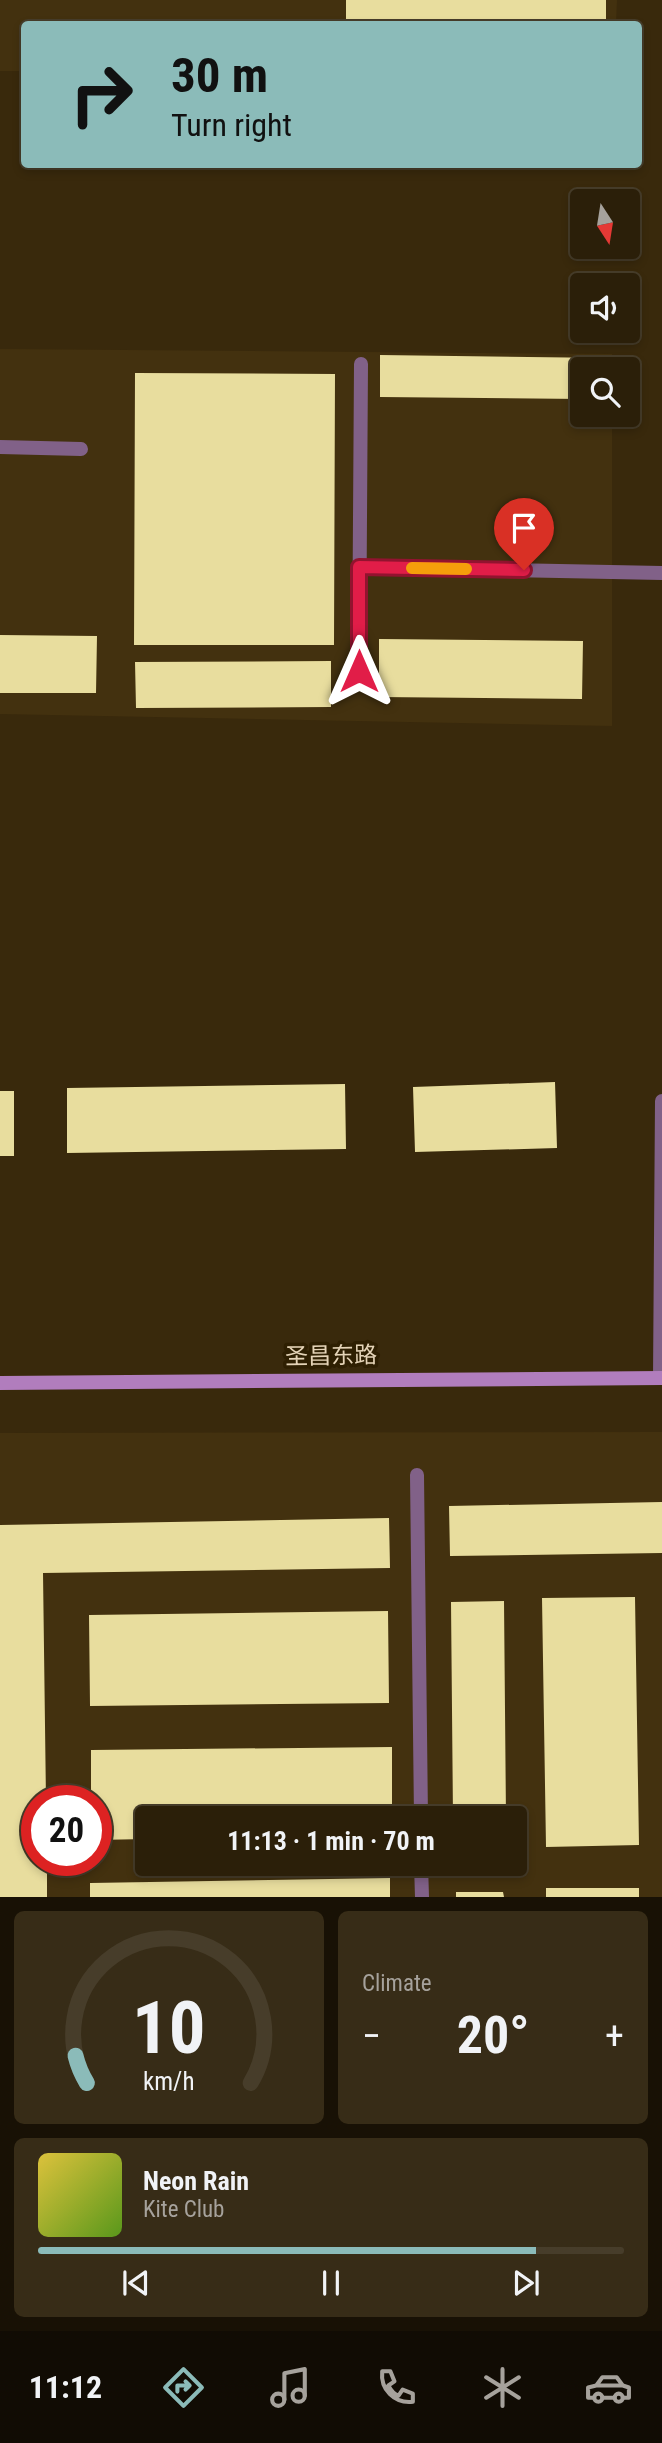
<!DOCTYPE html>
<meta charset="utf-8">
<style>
:root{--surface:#2b1f09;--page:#372c17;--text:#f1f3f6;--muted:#a6a29c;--line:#473d2a;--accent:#8bbbb9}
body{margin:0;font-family:"Roboto Condensed","Noto Sans SC",sans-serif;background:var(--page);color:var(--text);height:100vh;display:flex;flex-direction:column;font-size:26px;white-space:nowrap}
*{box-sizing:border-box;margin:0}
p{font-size:23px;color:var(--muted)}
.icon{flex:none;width:38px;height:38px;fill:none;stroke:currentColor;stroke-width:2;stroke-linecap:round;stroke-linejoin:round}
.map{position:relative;height:1897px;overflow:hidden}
.details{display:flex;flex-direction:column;gap:14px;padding:14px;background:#181105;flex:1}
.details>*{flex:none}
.banner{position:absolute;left:21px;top:21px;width:621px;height:147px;border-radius:7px;box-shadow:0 4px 10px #0003,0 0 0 2px var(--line);background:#8bbbb9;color:#111;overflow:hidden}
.needle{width:46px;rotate:168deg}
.buttons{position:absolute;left:570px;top:189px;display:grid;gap:14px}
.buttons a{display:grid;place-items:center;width:70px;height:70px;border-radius:7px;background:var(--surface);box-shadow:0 4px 10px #0003,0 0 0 2px var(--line);font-size:35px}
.speed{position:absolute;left:21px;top:1785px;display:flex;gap:14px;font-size:35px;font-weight:700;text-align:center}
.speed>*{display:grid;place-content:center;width:91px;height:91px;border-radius:50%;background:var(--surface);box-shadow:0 4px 10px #0003,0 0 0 2px var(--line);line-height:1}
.speed .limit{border:10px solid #d22;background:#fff;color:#111}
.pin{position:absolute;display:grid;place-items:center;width:60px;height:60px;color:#fff;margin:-72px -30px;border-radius:50% 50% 50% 0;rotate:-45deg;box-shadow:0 0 7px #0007}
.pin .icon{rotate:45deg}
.me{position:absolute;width:77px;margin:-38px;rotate:0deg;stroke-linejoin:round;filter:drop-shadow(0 0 5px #0008)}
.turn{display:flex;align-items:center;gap:24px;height:147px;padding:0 35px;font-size:32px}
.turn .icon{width:91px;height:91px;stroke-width:2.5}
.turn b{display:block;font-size:49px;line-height:60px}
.big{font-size:52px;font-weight:700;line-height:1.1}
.details .card{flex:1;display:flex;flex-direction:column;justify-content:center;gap:10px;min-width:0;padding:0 24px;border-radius:10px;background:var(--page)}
.details .dial{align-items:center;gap:0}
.dial svg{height:182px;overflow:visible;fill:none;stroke:var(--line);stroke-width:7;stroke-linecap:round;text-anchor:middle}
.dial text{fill:var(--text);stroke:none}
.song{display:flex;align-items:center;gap:21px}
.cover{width:84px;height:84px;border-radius:10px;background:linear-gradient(135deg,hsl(50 70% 55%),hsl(90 70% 35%))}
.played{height:7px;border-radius:4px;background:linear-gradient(90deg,var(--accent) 85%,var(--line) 85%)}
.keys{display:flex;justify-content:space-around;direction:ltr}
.heat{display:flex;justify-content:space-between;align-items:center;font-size:38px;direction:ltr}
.details .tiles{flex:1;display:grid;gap:14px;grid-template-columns:1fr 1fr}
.card:last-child{grid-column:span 2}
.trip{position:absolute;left:135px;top:1806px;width:392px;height:70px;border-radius:7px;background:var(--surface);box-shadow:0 4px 10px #0003,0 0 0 2px var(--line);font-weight:700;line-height:70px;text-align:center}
.dock{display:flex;height:112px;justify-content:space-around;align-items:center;background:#110c04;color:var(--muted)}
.dock .icon{width:49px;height:49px}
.dock .active{color:var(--accent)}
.dock b{font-size:32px;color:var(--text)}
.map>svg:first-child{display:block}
.built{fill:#43310f;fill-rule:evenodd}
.building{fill:#e8dd9e}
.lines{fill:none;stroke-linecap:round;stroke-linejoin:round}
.lane{stroke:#816188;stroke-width:14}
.street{stroke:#816188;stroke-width:14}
.secondary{stroke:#b17dbd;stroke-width:14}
.route-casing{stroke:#92132f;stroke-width:18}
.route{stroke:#e11d48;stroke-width:12}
.slow{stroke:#f59e0b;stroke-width:12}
.labels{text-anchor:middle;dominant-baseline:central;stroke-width:7;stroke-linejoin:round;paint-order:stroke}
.street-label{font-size:23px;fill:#e5d4b8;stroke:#2e1f02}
</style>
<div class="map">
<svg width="662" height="1897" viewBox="0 0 662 1897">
<rect width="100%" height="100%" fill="#39290c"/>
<path class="built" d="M0,0H617L616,24H24V71H0Z
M0,349L612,354V369H583V415H612V726L0,714Z
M662,1432V1897H0V1433ZM37,1801H96V1860H37ZM147,1818H514V1864H147Z"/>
<path class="building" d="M346,0H606V24H346Z
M380,355L609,358V369H583V399L380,397Z
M135,373L335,374L334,645H134Z
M0,635L97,636L96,693H0Z
M379,639L583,641L582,699L379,697Z
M331,661V707L136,708L135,662Z
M555,1082L557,1148L415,1152L413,1087Z
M345,1084L346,1149L67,1153V1088Z
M0,1091H14V1156H0Z
M662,1502V1553L450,1556L449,1506Z
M389,1518L390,1568L43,1573L46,1801H37V1860H47V1897H0V1525Z
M635,1597L639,1845L546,1847L542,1598Z
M504,1601L506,1818H453L451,1602Z
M388,1611L389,1703L90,1706L89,1615Z
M392,1747V1818H147V1839L96,1840V1801H91V1750Z
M390,1878V1897H90V1883Z
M546,1888H639V1897H546Z
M456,1892H503L504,1897H456Z"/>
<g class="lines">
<path class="lane" d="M0,447L81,449
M359,567L662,573
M359,671L361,364
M417,1475L421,1818
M421,1864L422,1897"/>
<path class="street" d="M660,1378L662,1101"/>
<path class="secondary" d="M0,1383L662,1378"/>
</g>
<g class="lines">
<defs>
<path id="route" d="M359,671V567L524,570"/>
</defs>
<use href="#route" class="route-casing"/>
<use href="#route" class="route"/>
<path class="slow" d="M412,568L466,569"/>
</g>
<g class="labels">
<g class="street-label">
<text transform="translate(331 1356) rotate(-1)">圣昌东路</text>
</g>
</g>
</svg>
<div class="buttons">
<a><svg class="needle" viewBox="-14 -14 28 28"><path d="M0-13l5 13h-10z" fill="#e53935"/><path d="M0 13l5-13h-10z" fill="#a6a29c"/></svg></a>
<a><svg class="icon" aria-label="sound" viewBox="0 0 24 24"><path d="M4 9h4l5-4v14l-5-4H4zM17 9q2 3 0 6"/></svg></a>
<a><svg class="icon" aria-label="search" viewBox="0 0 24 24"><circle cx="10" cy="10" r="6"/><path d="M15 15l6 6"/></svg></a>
</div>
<div class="speed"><div class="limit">20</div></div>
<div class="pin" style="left:524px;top:570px;background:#d93025"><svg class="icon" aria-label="arrive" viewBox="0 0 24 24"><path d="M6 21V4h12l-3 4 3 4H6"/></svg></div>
<svg class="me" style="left:359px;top:671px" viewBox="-20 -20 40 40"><path d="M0-17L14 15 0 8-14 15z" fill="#e11d48" stroke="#fff" stroke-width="4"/></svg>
<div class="trip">11:13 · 1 min · 70 m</div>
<div class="banner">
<div class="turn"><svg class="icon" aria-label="right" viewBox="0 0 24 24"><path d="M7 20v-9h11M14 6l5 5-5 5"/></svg><div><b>30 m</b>Turn right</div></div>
</div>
</div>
<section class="details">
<div class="tiles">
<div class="card dial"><svg viewBox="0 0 100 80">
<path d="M14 69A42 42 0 1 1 86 69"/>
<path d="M14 69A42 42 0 0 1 9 57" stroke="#8bbbb9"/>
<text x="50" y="56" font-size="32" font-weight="700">10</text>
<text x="50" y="72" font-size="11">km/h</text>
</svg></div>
<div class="card"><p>Climate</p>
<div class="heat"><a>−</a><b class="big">20°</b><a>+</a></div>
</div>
<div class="card">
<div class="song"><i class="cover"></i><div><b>Neon Rain</b><p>Kite Club</p></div></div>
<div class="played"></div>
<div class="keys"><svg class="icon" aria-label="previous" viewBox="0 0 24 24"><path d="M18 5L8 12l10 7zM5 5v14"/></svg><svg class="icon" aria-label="pause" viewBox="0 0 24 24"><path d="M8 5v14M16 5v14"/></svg><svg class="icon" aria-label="next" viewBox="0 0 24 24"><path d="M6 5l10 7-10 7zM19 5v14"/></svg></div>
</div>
</div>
</section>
<nav class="dock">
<b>11:12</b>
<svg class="icon active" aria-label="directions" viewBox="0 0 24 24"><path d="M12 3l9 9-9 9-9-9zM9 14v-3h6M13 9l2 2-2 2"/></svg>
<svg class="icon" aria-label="music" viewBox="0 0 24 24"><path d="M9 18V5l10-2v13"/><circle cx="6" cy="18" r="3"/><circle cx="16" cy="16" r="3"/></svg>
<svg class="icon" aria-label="phone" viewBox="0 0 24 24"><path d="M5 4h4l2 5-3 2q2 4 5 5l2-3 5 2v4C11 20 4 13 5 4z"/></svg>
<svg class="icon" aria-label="climate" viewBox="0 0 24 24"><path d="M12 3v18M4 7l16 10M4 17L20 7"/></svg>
<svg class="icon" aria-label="car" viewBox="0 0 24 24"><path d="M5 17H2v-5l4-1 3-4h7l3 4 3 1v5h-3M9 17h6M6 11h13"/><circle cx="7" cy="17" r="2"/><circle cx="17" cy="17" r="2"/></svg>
</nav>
